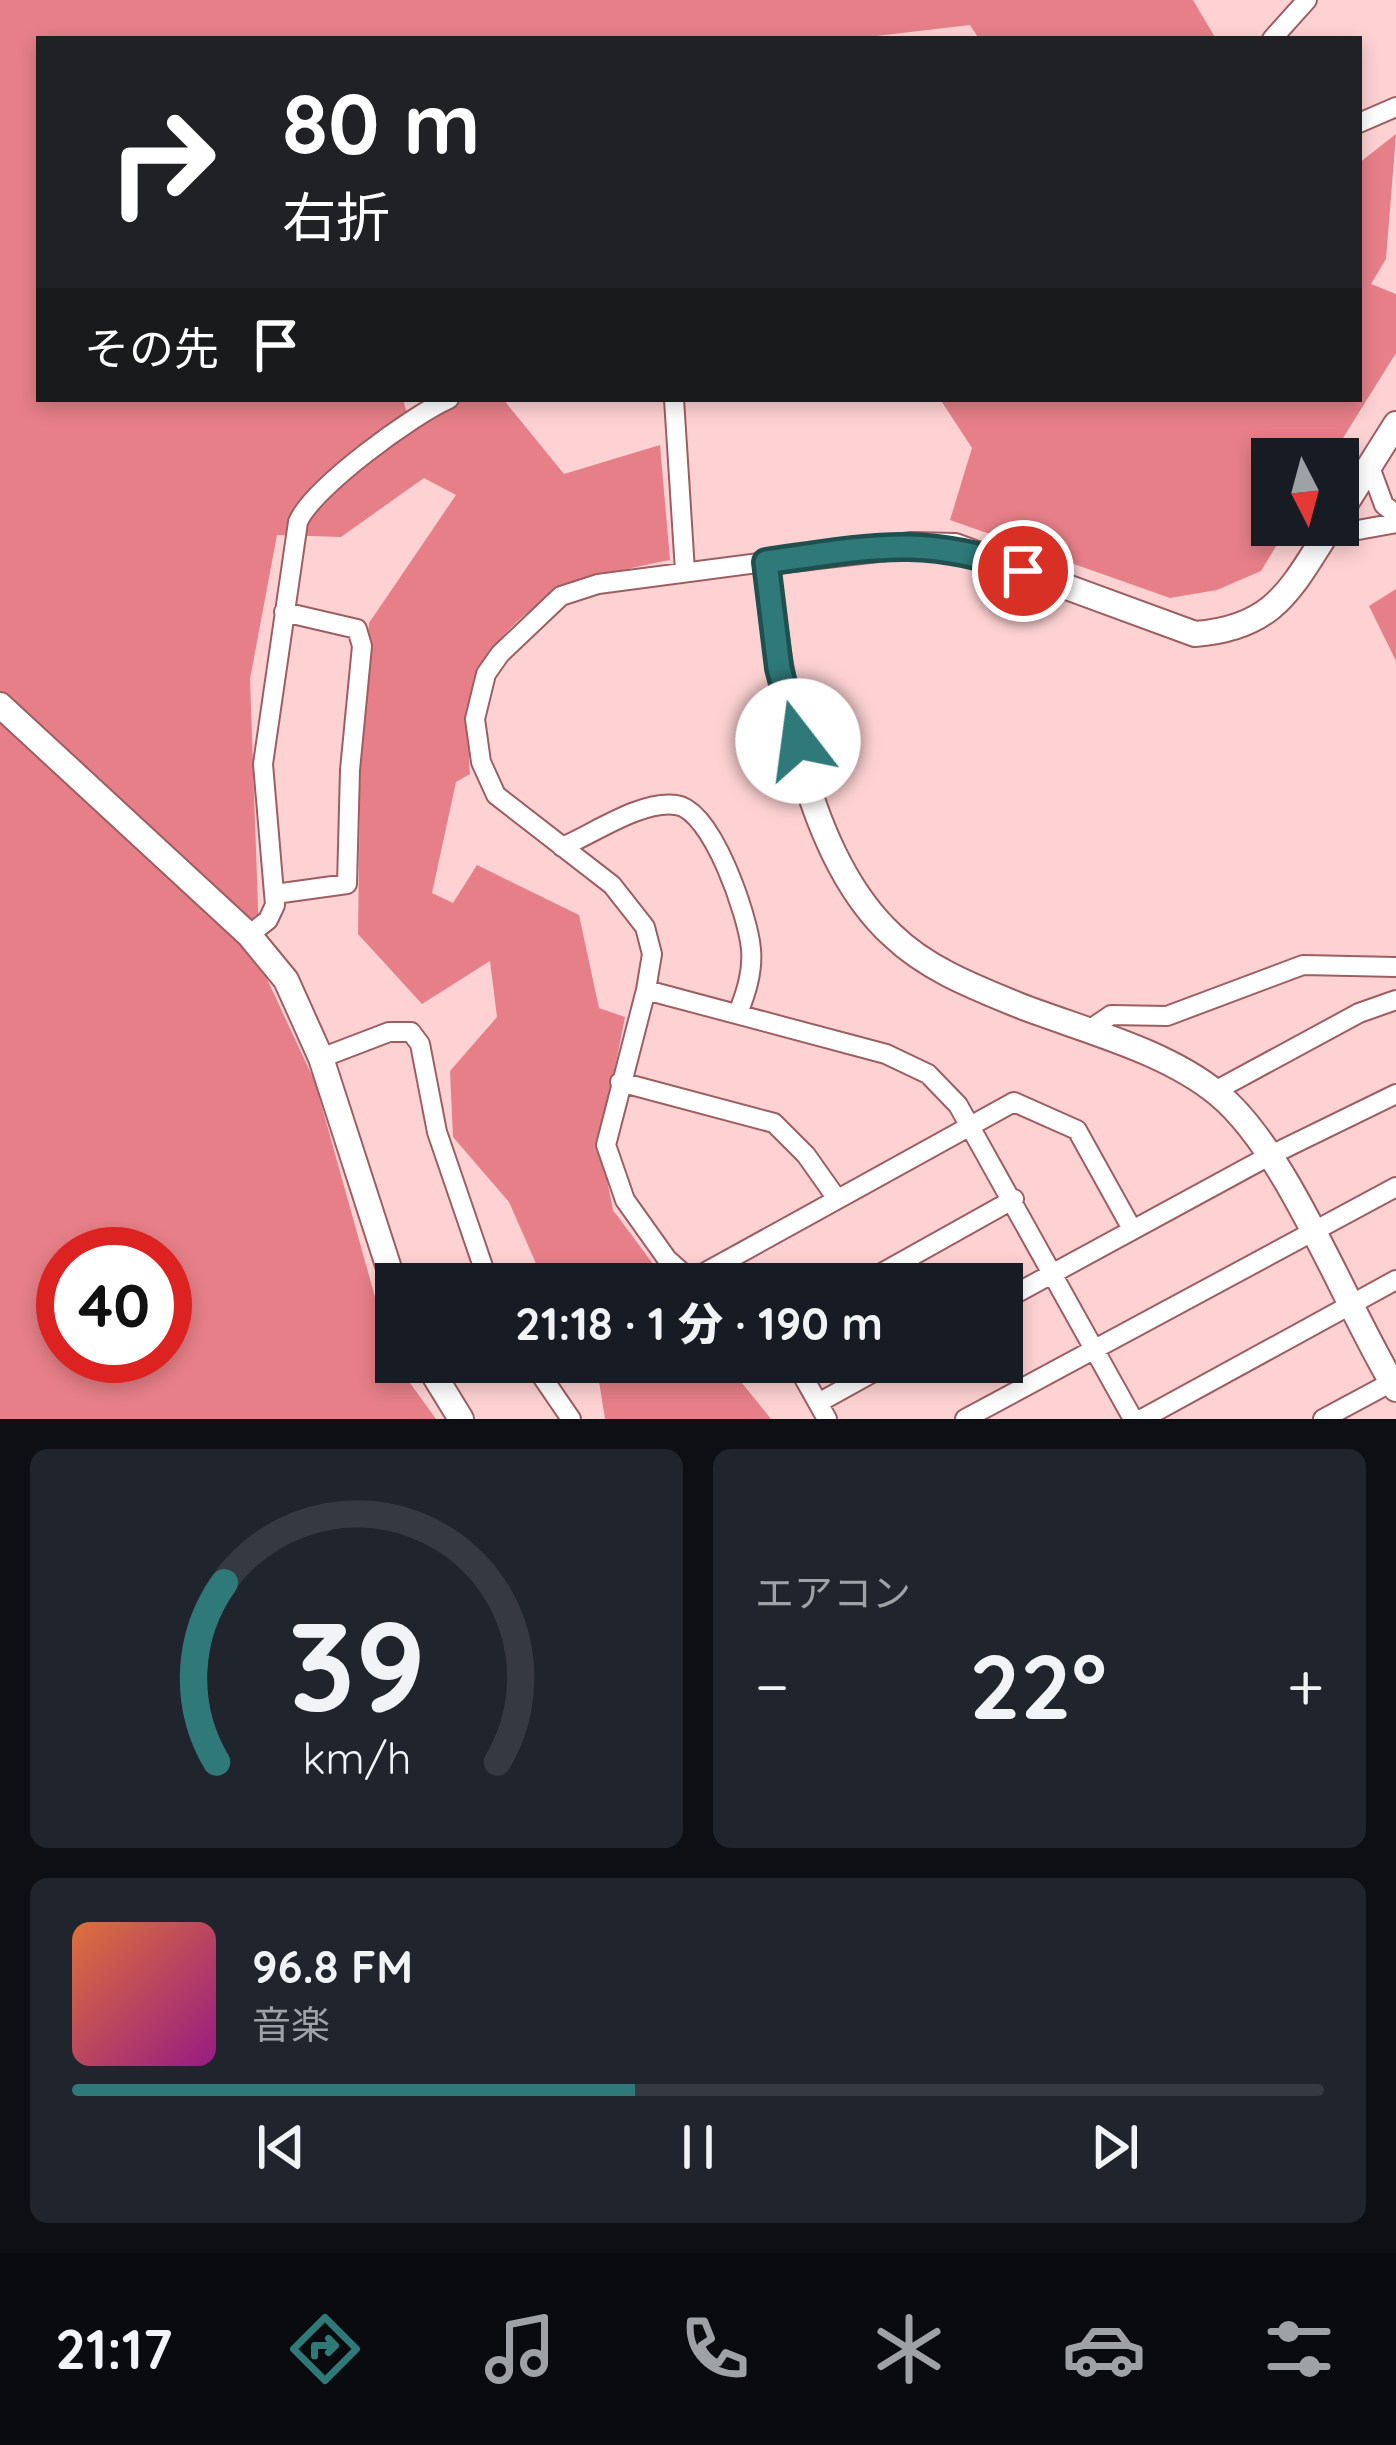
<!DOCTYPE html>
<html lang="ja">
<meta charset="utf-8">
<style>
:root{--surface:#171b24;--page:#20242c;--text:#f1f3f6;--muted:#9ea1a6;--line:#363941;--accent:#2f7979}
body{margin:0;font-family:Quicksand,"Noto Sans JP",sans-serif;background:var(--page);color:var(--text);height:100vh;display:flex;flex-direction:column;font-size:45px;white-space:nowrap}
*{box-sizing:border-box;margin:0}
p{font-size:39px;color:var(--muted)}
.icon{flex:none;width:66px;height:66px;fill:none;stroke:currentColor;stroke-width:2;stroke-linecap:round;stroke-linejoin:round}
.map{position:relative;height:1419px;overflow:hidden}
.details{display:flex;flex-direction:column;gap:30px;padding:30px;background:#0d0f14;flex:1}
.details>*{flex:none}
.hud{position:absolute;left:36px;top:36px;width:1326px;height:366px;border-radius:0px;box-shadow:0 6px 18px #0003;background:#202124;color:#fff;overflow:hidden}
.needle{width:78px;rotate:174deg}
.buttons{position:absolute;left:1251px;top:438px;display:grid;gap:24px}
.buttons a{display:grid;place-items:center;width:108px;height:108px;border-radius:0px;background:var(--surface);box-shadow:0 6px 18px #0003;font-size:60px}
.speed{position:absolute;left:36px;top:1227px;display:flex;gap:24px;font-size:60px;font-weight:700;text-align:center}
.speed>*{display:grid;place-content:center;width:156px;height:156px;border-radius:50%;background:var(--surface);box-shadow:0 6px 18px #0003;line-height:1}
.speed .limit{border:18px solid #d22;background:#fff;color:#111}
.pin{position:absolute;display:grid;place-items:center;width:102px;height:102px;color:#fff;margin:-51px;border:6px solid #fff;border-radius:50%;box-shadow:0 3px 12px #0007}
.me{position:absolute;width:132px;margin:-66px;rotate:345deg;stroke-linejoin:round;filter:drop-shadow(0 0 9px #0008)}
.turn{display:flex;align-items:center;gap:42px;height:252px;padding:0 48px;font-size:54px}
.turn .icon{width:156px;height:156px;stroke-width:2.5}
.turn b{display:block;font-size:84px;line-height:102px}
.then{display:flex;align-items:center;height:114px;padding:0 48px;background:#0003;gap:24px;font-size:45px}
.big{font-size:90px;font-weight:800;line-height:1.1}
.details .widget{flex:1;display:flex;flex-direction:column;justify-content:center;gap:18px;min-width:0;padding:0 42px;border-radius:18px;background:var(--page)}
.details .dial{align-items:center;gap:0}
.dial svg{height:312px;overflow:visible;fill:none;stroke:var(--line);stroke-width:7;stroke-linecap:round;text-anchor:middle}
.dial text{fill:var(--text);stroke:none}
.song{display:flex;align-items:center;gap:36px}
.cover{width:144px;height:144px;border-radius:18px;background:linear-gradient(135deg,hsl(20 70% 55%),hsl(310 70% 35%))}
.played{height:12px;border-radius:6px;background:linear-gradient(90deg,var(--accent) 45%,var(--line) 45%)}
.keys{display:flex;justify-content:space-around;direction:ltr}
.heat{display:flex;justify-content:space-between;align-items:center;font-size:66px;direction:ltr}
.details .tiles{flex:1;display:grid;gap:30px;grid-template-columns:1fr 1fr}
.widget:last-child{grid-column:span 2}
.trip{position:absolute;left:375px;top:1263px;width:648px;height:120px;border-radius:0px;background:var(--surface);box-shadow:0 6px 18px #0003;font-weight:800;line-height:120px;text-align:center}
.menu{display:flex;height:192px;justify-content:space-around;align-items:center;background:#090b0e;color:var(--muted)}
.menu .icon{width:84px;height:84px}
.menu .selected{color:var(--accent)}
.menu b{font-size:54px;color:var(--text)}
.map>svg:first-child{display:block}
.forest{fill:#e77f88;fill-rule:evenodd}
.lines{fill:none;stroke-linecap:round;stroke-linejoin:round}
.minor-casing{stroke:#9d5e62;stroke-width:22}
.tertiary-casing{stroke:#9d5e62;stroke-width:28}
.minor{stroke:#fff;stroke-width:18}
.tertiary{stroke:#fff;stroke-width:24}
.route-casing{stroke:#1f4f4f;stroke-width:30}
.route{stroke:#2f7979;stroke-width:21}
</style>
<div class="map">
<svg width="1396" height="1419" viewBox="0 0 1396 1419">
<rect width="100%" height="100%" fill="#fed2d3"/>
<path class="forest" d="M0,0H1193L1216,39H979L970,25L851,39H39V399H403L408,418L452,399H503L564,474L660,445L670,560C542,584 458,628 470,774L456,782L432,893L453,903L477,865L579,915L599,1008L625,1017L600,1144L613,1210L668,1284H545L509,1202L453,1137L450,1071L497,1017L490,961L422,1004L358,934L361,716L369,623L456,495L424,478L341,537L277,535L250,679L260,964L315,1082L392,1358L436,1419H0ZM63,1254H165V1356H63Z
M1396,134L1386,259L1371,284L1396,294V353L1330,459H1272V525H1289L1261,571L1217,590L1170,598L950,520L972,448L940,399H1359V163Z
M1396,589V661L1369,606Z
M596,1362H725L771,1419H605Z"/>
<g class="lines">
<defs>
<path id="minor" d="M1272,39L1307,0
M1359,123L1396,107
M674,399L685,571
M1370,467L1384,505L1396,514
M1325,536L1396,523
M562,847C593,834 641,800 676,805C712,809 748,916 751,949C753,972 746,993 738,1013
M275,894L347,884L350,770L362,646L357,629L284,612
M249,935L268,920L275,905L263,764L298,522C312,488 414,414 449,399
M646,990L886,1054L928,1074L958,1105L1133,1419
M1086,1032L1111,1015L1167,1016L1303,965L1396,967
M321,1058L389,1032H411L420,1044L437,1132L489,1284
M620,1082L774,1123L806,1155L835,1196
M1215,1091L1359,1013L1396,1000
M695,1278L1014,1102L1077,1130L1132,1229
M695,1284L667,1259L625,1200L606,1145L646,990L652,954L645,927L612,885L496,795L481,762L475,719L486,674L500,654L561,596L598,584L766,562
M862,1284L1014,1199
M1002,1301L1269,1156L1396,1094
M532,1362L571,1419
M795,1362L827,1419
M818,1403L892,1362
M965,1419L1396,1187
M1142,1419L1396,1280
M1323,1419L1392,1382"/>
<path id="tertiary" d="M1338,516L1396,424
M1332,525C1292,586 1277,628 1195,634L955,546L912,545L766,562C780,679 802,852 892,935C927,969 974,987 1018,1005C1082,1030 1165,1050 1218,1094C1288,1151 1346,1308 1396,1389
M0,705L249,935L286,980L321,1058L396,1290
M426,1362L461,1419"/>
</defs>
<use href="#minor" class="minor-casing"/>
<use href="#tertiary" class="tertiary-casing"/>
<use href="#minor" class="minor"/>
<use href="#tertiary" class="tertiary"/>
</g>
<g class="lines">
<defs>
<path id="route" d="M798,741L779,668L766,562C866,548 927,533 1023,571"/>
</defs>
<use href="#route" class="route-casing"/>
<use href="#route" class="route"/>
</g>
</svg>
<div class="buttons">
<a><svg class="needle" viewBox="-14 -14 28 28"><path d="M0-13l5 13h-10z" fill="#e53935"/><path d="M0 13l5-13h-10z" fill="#9ea1a6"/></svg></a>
</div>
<div class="speed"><div class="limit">40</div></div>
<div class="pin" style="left:1023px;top:571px;background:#d93025"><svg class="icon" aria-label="arrive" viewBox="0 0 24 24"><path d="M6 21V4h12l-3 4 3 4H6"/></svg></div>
<svg class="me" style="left:798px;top:741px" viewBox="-20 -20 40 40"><circle r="19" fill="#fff"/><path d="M0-13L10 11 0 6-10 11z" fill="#2f7979"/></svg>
<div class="trip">21:18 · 1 分 · 190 m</div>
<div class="hud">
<div class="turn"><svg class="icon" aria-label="right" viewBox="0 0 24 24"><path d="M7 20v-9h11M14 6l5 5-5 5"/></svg><div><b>80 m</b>右折</div></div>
<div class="then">その先<svg class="icon" aria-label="arrive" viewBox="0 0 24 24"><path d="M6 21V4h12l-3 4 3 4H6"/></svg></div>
</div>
</div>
<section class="details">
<div class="tiles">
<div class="widget dial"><svg viewBox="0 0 100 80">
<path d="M14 69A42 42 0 1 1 86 69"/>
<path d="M14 69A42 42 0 0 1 16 23" stroke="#2f7979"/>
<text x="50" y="56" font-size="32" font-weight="700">39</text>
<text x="50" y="72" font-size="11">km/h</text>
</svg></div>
<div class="widget"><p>エアコン</p>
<div class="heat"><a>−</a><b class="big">22°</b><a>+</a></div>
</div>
<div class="widget">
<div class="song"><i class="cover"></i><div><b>96.8 FM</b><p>音楽</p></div></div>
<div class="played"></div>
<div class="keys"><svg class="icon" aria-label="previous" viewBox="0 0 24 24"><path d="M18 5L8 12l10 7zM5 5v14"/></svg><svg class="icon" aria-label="pause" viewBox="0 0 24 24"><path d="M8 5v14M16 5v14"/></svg><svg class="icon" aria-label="next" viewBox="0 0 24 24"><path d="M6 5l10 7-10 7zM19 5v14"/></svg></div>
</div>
</div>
</section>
<nav class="menu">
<b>21:17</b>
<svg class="icon selected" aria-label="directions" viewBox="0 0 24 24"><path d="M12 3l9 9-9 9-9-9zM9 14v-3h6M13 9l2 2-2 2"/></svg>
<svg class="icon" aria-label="music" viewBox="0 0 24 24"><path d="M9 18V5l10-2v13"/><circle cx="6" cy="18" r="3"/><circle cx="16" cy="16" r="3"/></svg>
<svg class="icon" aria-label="phone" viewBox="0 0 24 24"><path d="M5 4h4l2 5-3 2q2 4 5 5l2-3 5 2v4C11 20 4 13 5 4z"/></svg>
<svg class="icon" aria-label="climate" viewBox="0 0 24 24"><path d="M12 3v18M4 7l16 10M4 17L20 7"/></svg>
<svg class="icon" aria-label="car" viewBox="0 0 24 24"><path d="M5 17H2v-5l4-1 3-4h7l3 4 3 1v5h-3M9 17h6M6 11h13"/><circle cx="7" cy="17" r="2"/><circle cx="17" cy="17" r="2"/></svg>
<svg class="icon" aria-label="filters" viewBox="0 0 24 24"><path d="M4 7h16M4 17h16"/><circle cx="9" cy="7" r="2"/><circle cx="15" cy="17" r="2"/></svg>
</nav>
